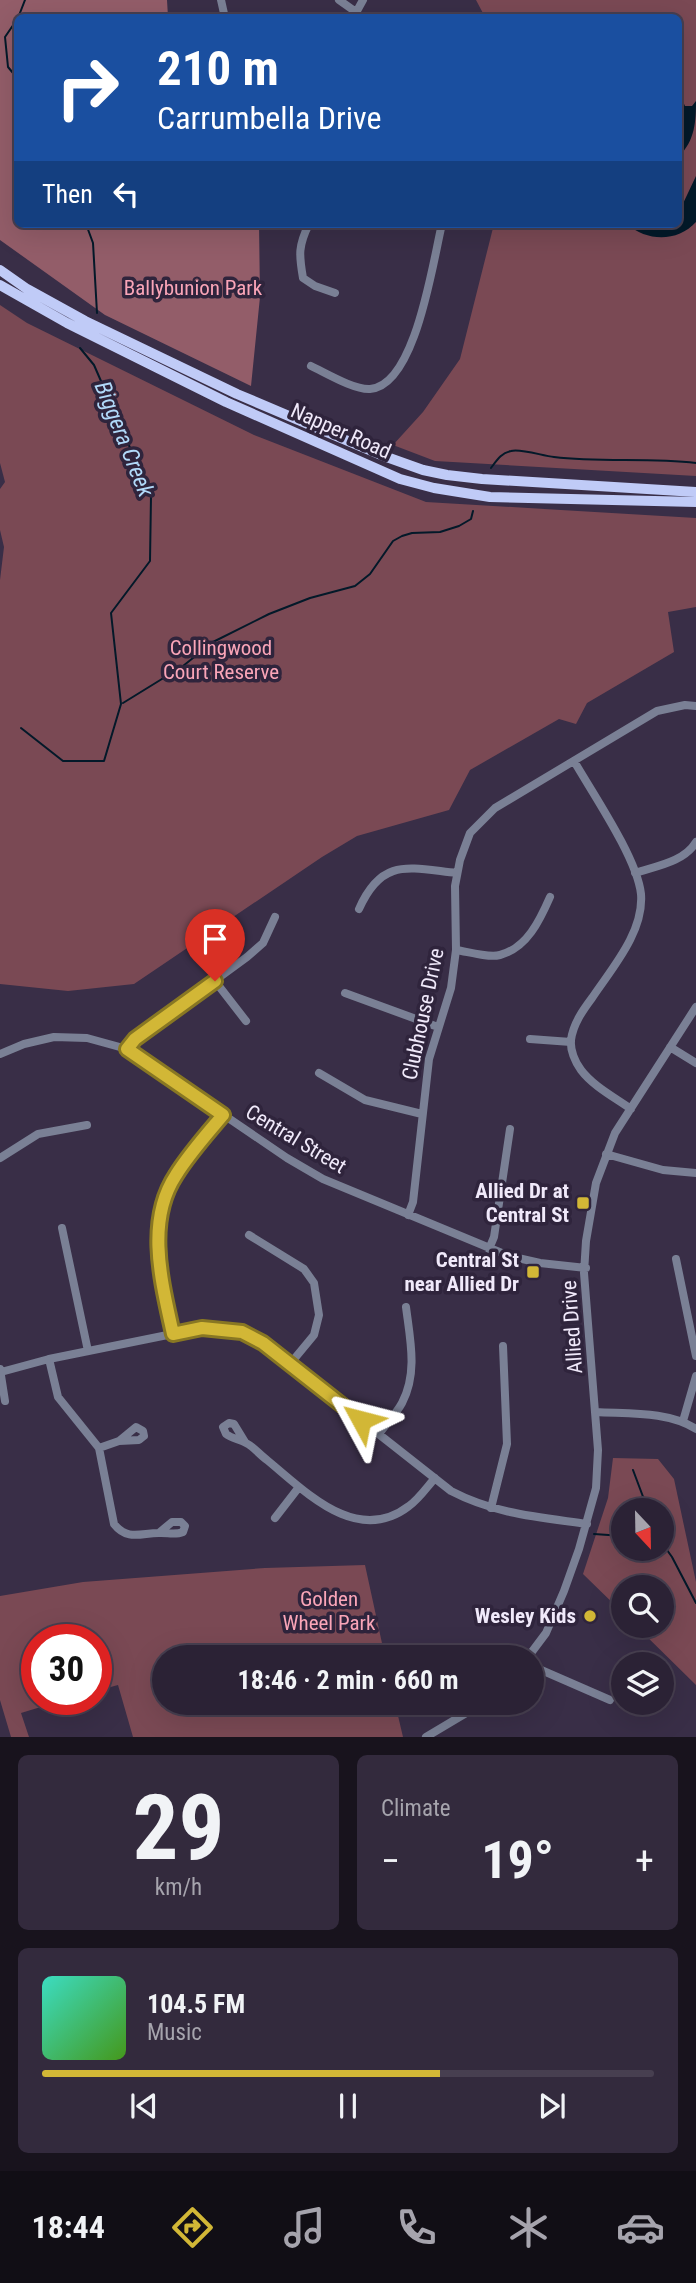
<!DOCTYPE html>
<meta charset="utf-8">
<style>
:root{--surface:#2b2235;--page:#332a3d;--text:#f1f3f6;--muted:#a6a4ad;--line:#473f50;--accent:#d2b736}
body{margin:0;font-family:"Roboto Condensed",sans-serif;background:var(--page);color:var(--text);height:100vh;display:flex;flex-direction:column;font-size:26px;white-space:nowrap}
*{box-sizing:border-box;margin:0}
p{font-size:23px;color:var(--muted)}
.icon{flex:none;width:38px;height:38px;fill:none;stroke:currentColor;stroke-width:2;stroke-linecap:round;stroke-linejoin:round}
.map{position:relative;height:1737px;overflow:hidden}
.panel{display:flex;flex-direction:column;gap:18px;padding:18px;background:#18131d;flex:1}
.panel>*{flex:none}
.banner{position:absolute;left:14px;top:14px;width:668px;height:214px;border-radius:10px;box-shadow:0 7px 28px #0002,0 0 0 2px var(--line);background:#1a4fa0;color:#fff;overflow:hidden}
.needle{width:46px;rotate:158deg}
.buttons{position:absolute;left:611px;top:1498px;display:grid;gap:14px}
.buttons a{display:grid;place-items:center;width:63px;height:63px;border-radius:50%;background:var(--surface);box-shadow:0 7px 28px #0002,0 0 0 2px var(--line);font-size:35px}
.speed{position:absolute;left:21px;top:1624px;display:flex;gap:14px;font-size:35px;font-weight:700;text-align:center}
.speed>*{display:grid;place-content:center;width:91px;height:91px;border-radius:50%;background:var(--surface);box-shadow:0 7px 28px #0002,0 0 0 2px var(--line);line-height:1}
.speed .limit{border:10px solid #d22;background:#fff;color:#111}
.pin{position:absolute;display:grid;place-items:center;width:60px;height:60px;color:#fff;margin:-72px -30px;border-radius:50% 50% 50% 0;rotate:-45deg;box-shadow:0 0 7px #0007}
.pin .icon{rotate:45deg}
.me{position:absolute;width:77px;margin:-38px;rotate:308deg;stroke-linejoin:round;filter:drop-shadow(0 0 5px #0008)}
.turn{display:flex;align-items:center;gap:24px;height:147px;padding:0 28px;font-size:32px}
.turn .icon{width:91px;height:91px;stroke-width:2.5}
.turn b{display:block;font-size:49px;line-height:60px}
.then{display:flex;align-items:center;height:66px;padding:0 28px;background:#0003;gap:14px;font-size:26px}
.big{font-size:52px;font-weight:700;line-height:1.1}
.panel .card{flex:1;display:flex;flex-direction:column;justify-content:center;gap:10px;min-width:0;padding:0 24px;border-radius:10px;background:var(--page)}
.panel .dial{align-items:center;gap:0}
.dial b{font-size:91px;line-height:1}
.song{display:flex;align-items:center;gap:21px}
.cover{width:84px;height:84px;border-radius:10px;background:linear-gradient(135deg,hsl(170 70% 55%),hsl(100 70% 35%))}
.played{height:7px;border-radius:4px;background:linear-gradient(90deg,var(--accent) 65%,var(--line) 65%)}
.keys{display:flex;justify-content:space-around;direction:ltr}
.heat{display:flex;justify-content:space-between;align-items:center;font-size:38px;direction:ltr}
.panel .tiles{flex:1;display:grid;gap:18px;grid-template-columns:1fr 1fr}
.card:last-child{grid-column:span 2}
.trip{position:absolute;left:152px;top:1645px;width:392px;height:70px;border-radius:35px;background:var(--surface);box-shadow:0 7px 28px #0002,0 0 0 2px var(--line);font-weight:700;line-height:70px;text-align:center}
.tab-bar{display:flex;height:112px;justify-content:space-around;align-items:center;background:#110e15;color:var(--muted)}
.tab-bar .icon{width:49px;height:49px}
.tab-bar .active{color:var(--accent)}
.tab-bar b{font-size:32px;color:var(--text)}
.map>svg:first-child{display:block}
.green{fill:#7a4954;fill-rule:evenodd}
.forest{fill:#935d69}
.water{fill:#031929}
.lines{fill:none;stroke-linecap:round;stroke-linejoin:round}
.stream{stroke:#031929;stroke-width:2}
.minor{stroke:#7a8095;stroke-width:8}
.major{stroke:#c0cbf7;stroke-width:10}
.route-casing{stroke:#887723;stroke-width:18}
.route{stroke:#d2b736;stroke-width:12}
.poi-dot{fill:#d2b736;stroke:#2f243c;stroke-width:2.5}
.labels{text-anchor:middle;dominant-baseline:central;stroke-width:7;stroke-linejoin:round;paint-order:stroke}
.park-label{font-size:21px;fill:#faa5b8;stroke:#2f243c}
.street-label{font-size:21px;fill:#f0e9fa;stroke:#2f243c}
.poi-label{font-size:21px;font-weight:bold;fill:#f0e9fa;stroke:#2f243c;text-anchor:end}
.water-label{font-size:23px;font-style:italic;fill:#b1d9f9;stroke:#2f243c}
</style>
<div class="map">
<svg width="696" height="1737" viewBox="0 0 696 1737">
<rect width="100%" height="100%" fill="#392e47"/>
<path class="green" d="M476,0H696V476L435,461L393,445L423,412L460,359L494,224H679V18L485,17Z
M0,305L27,323L254,435L426,502L696,518V607L668,612L674,652L587,703L576,724L559,719L470,770L449,810L357,836L322,857L134,984L68,991L0,984V580L4,547L0,530V489L5,482L0,463Z
M613,1458L658,1459L674,1479L696,1582V1685L636,1626H662V1587H623V1613L583,1574L608,1498ZM623,1510H662V1549H623Z
M365,1565L385,1657H164V1703H395L403,1737H133L118,1685L96,1691V1640H37V1699H67L21,1713L29,1737H11L0,1700V1596L83,1582L265,1568Z"/>
<path class="forest" d="M0,0H167L168,17L18,18V224H259L260,297L251,386L105,315L0,240Z"/>
<path class="water" d="M679,93L685,106H692L696,101C696,121 695,141 679,156Z
M696,176V222C678,242 647,242 627,224H679V212Z"/>
<g class="lines">
<path class="stream" d="M18,18L5,37L8,67L18,79
M18,18L25,0
M86,224L93,243L97,313
M491,468C497,460 501,453 511,451C520,448 543,456 554,457C601,463 649,457 696,463
M123,703L183,666L213,642L269,614L310,598L355,586L370,574L393,541L402,536L412,533L440,532L459,526L471,519L473,511
M21,728L63,761H104L121,704L111,613L150,561L151,496L94,365L80,348
M633,1470L648,1510
M594,1534L623,1536
M662,1543L672,1557L696,1603"/>
<path class="minor" d="M221,0L225,18
M339,0L356,12
M353,18L363,0
M309,224C298,246 299,255 303,278L315,286L335,293
M311,366C326,373 354,390 370,389C416,386 433,260 442,224
M574,761C593,794 637,858 641,894C644,932 612,968 592,998C583,1010 573,1024 571,1040C570,1050 575,1062 581,1070C593,1086 614,1097 631,1109
M635,873C656,866 684,862 696,842
M359,909C382,857 409,868 457,873
M456,950C469,952 488,958 500,955C527,948 540,920 550,897
M215,981L246,1021
M345,993L438,1027
M530,1039L571,1042
M670,1047L696,1063
M127,1049L135,1039L247,957L263,943L275,917
M0,1054L24,1044L54,1037L87,1038L127,1049L287,1158L323,1179L509,1256L540,1263L586,1268
M319,1073L365,1100L422,1114
M606,1154L663,1170L696,1173
M0,1158L38,1134L87,1125
M408,1215L413,1202L429,1059L451,988L456,950L455,886L460,860L470,833L495,808L657,711L685,705L696,706
M62,1228L88,1351
M249,1235L304,1269L314,1283L319,1315L314,1335L290,1364
M489,1249L494,1237L510,1129
M676,1259L696,1356
M173,1334C162,1283 145,1222 176,1175C189,1154 207,1134 223,1115
M49,1359L58,1397L99,1448L114,1524C128,1542 143,1532 161,1533C169,1533 176,1535 183,1532L185,1526L181,1522H172L160,1532
M0,1369L5,1401
M1,1372L49,1359L202,1328L242,1332L263,1343L451,1491C495,1514 538,1517 587,1524
M596,1412C628,1414 668,1411 696,1429
M683,1421L696,1376
M379,1434C386,1424 396,1414 402,1403C418,1373 410,1339 406,1307
M245,1442L234,1424L229,1423L223,1427L226,1434C232,1439 240,1439 246,1443C254,1447 260,1455 267,1460C306,1492 357,1546 409,1506C419,1499 427,1487 435,1478
M99,1448L119,1441L139,1440L144,1436L143,1431L136,1427L119,1441
M491,1508L507,1444L503,1346
M275,1518L299,1487
M528,1657L546,1633L564,1591L579,1549L596,1488L598,1450L584,1273L586,1241L596,1183L615,1133L696,1007
M532,1666L610,1700
M426,1737L483,1703"/>
<path class="major" d="M0,270L27,289L85,321L237,394L381,455L423,470L447,475L482,479L696,492
M0,285L67,323L226,402L400,479L434,488L490,497L696,502"/>
</g>
<g class="lines">
<defs>
<path id="route" d="M215,981L135,1039L127,1049L223,1115C207,1134 189,1154 176,1175C145,1222 162,1283 173,1334L202,1328L242,1332L263,1343L361,1420"/>
</defs>
<use href="#route" class="route-casing"/>
<use href="#route" class="route"/>
</g>
<g class="poi-dot">
<rect x="576" y="1196" width="14" height="14" rx="3.5"/>
<rect x="526" y="1265" width="14" height="14" rx="3.5"/>
<circle cx="590" cy="1616" r="7"/>
</g>
<g class="labels">
<g class="park-label">
<text x="193" y="288">Ballybunion Park</text>
<text x="221" y="648">Collingwood<tspan x="221" dy="24">Court Reserve</tspan></text>
<text x="329" y="1599">Golden<tspan x="329" dy="24">Wheel Park</tspan></text>
</g>
<g class="street-label">
<text transform="translate(341 431) rotate(24)">Napper Road</text>
<text transform="translate(423 1014) rotate(-78)">Clubhouse Drive</text>
<text transform="translate(296 1139) rotate(31)">Central Street</text>
<text transform="translate(572 1327) rotate(-94)">Allied Drive</text>
</g>
<g class="poi-label">
<text x="569" y="1191">Allied Dr at<tspan x="569" dy="24">Central St</tspan></text>
<text x="519" y="1260">Central St<tspan x="519" dy="24">near Allied Dr</tspan></text>
<text x="576" y="1616">Wesley Kids</text>
</g>
<g class="water-label">
<text transform="translate(124 439) rotate(68)">Biggera Creek</text>
</g>
</g>
</svg>
<div class="buttons">
<a><svg class="needle" viewBox="-14 -14 28 28"><path d="M0-13l5 13h-10z" fill="#e53935"/><path d="M0 13l5-13h-10z" fill="#a6a4ad"/></svg></a>
<a><svg class="icon" aria-label="search" viewBox="0 0 24 24"><circle cx="10" cy="10" r="6"/><path d="M15 15l6 6"/></svg></a>
<a><svg class="icon" aria-label="layers" viewBox="0 0 24 24"><path d="M12 4l9 5-9 5-9-5zM3 14l9 5 9-5"/></svg></a>
</div>
<div class="speed"><div class="limit">30</div></div>
<div class="pin" style="left:215px;top:981px;background:#d93025"><svg class="icon" aria-label="arrive" viewBox="0 0 24 24"><path d="M6 21V4h12l-3 4 3 4H6"/></svg></div>
<svg class="me" style="left:361px;top:1420px" viewBox="-20 -20 40 40"><path d="M0-17L14 15 0 8-14 15z" fill="#d2b736" stroke="#fff" stroke-width="4"/></svg>
<div class="trip">18:46 · 2 min · 660 m</div>
<div class="banner">
<div class="turn"><svg class="icon" aria-label="right" viewBox="0 0 24 24"><path d="M7 20v-9h11M14 6l5 5-5 5"/></svg><div><b>210 m</b>Carrumbella Drive</div></div>
<div class="then">Then<svg class="icon" aria-label="left" viewBox="0 0 24 24"><path d="M17 20v-9H6M10 6l-5 5 5 5"/></svg></div>
</div>
</div>
<section class="panel">
<div class="tiles">
<div class="card dial"><b>29</b><p>km/h</p></div>
<div class="card"><p>Climate</p>
<div class="heat"><a>−</a><b class="big">19°</b><a>+</a></div>
</div>
<div class="card">
<div class="song"><i class="cover"></i><div><b>104.5 FM</b><p>Music</p></div></div>
<div class="played"></div>
<div class="keys"><svg class="icon" aria-label="previous" viewBox="0 0 24 24"><path d="M18 5L8 12l10 7zM5 5v14"/></svg><svg class="icon" aria-label="pause" viewBox="0 0 24 24"><path d="M8 5v14M16 5v14"/></svg><svg class="icon" aria-label="next" viewBox="0 0 24 24"><path d="M6 5l10 7-10 7zM19 5v14"/></svg></div>
</div>
</div>
</section>
<nav class="tab-bar">
<b>18:44</b>
<svg class="icon active" aria-label="directions" viewBox="0 0 24 24"><path d="M12 3l9 9-9 9-9-9zM9 14v-3h6M13 9l2 2-2 2"/></svg>
<svg class="icon" aria-label="music" viewBox="0 0 24 24"><path d="M9 18V5l10-2v13"/><circle cx="6" cy="18" r="3"/><circle cx="16" cy="16" r="3"/></svg>
<svg class="icon" aria-label="phone" viewBox="0 0 24 24"><path d="M5 4h4l2 5-3 2q2 4 5 5l2-3 5 2v4C11 20 4 13 5 4z"/></svg>
<svg class="icon" aria-label="climate" viewBox="0 0 24 24"><path d="M12 3v18M4 7l16 10M4 17L20 7"/></svg>
<svg class="icon" aria-label="car" viewBox="0 0 24 24"><path d="M5 17H2v-5l4-1 3-4h7l3 4 3 1v5h-3M9 17h6M6 11h13"/><circle cx="7" cy="17" r="2"/><circle cx="17" cy="17" r="2"/></svg>
</nav>
